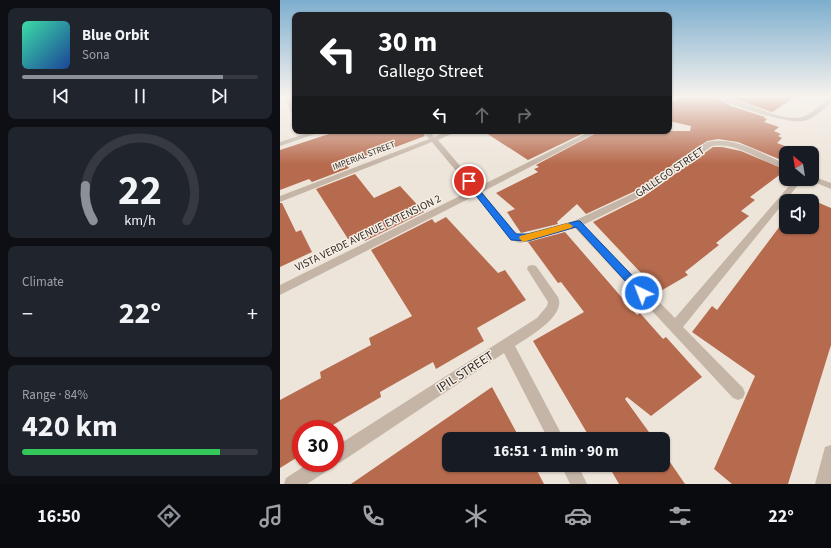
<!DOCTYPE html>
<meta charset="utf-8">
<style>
:root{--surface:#171b24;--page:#20242c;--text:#f1f3f6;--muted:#9ea1a6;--line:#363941;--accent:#8c9099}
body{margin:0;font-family:"Source Sans 3",sans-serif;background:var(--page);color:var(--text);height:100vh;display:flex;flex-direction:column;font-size:15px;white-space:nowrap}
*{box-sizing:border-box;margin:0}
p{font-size:13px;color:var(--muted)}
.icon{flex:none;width:22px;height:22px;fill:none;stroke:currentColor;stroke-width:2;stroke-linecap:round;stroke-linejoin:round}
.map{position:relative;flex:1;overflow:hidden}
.panel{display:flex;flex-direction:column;gap:8px;padding:8px;background:#0d0f14;width:280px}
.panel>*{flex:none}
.guide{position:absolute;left:12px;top:12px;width:380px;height:122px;border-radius:8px;box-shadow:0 1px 3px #0004;background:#202124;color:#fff;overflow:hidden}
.needle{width:26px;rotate:330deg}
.controls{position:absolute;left:499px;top:146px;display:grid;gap:8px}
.controls a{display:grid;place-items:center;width:40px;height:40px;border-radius:8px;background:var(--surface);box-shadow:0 1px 3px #0004;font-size:20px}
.speed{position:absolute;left:12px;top:420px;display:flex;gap:8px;font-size:20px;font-weight:700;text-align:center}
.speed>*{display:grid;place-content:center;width:52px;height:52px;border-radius:50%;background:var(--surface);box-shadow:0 1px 3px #0004;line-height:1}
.speed .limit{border:6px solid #d22;background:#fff;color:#111}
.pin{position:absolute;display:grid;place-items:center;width:34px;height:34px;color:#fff;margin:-17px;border:2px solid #fff;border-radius:50%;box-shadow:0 1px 4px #0007}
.me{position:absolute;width:44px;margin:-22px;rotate:317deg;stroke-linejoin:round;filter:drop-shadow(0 0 3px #0008)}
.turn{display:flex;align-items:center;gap:14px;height:84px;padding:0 20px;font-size:18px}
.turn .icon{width:52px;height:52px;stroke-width:2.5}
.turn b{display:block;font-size:28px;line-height:34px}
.lanes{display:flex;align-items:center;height:38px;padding:0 20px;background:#0003;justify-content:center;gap:20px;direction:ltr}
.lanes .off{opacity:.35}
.big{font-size:30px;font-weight:700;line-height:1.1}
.panel .tile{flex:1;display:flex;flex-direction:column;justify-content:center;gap:6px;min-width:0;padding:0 14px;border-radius:8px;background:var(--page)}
.panel .dial{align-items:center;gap:0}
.dial svg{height:104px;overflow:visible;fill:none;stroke:var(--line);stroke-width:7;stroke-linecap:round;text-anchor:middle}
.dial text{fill:var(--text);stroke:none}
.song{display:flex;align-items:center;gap:12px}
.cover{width:48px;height:48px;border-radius:6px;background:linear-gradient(135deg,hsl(160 70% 55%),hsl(220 70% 35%))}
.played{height:4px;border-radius:2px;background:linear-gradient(90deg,var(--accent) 85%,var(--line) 85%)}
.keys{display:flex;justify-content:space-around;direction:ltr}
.heat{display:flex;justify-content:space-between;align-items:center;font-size:22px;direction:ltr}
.charge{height:6px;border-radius:3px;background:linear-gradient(90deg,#34c759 84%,var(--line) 0)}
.trip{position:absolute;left:162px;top:432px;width:228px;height:40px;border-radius:8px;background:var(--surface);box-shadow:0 1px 3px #0004;font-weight:700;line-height:40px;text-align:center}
.dock{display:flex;height:64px;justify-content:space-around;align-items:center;background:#090b0e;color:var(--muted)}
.dock .icon{width:28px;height:28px}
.dock .current{color:var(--accent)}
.dock b{font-size:18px;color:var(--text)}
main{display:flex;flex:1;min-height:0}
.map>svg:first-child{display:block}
.building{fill:#b76b4e}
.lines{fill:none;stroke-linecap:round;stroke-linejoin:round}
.street{fill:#c4b5a7;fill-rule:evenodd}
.route{fill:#1a73e8;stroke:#114b97}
.slow{fill:#f59e0b}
.labels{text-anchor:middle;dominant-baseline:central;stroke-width:3;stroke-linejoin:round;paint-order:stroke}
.far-street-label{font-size:9px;fill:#312a27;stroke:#f6efe5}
.street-label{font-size:11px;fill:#312a27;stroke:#f6efe5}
.near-street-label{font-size:13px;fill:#312a27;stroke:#f6efe5}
</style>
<main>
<section class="panel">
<div class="tile">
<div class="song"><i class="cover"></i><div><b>Blue Orbit</b><p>Sona</p></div></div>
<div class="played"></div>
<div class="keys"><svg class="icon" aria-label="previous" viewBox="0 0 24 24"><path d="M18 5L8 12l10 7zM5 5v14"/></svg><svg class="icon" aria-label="pause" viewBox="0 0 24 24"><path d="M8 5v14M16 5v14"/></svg><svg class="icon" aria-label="next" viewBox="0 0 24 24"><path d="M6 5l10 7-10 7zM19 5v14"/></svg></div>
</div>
<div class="tile dial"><svg viewBox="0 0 100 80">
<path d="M14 69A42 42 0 1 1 86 69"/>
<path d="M14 69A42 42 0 0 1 8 42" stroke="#8c9099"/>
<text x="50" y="56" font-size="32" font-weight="700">22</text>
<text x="50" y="72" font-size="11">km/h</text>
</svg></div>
<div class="tile"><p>Climate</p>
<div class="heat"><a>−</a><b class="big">22°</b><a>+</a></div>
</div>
<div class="tile"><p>Range · 84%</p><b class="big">420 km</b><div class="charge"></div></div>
</section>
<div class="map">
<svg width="551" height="484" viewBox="0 0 551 484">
<rect width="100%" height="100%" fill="#eee5da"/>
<path class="building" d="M403,96H434L451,106L485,117L484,118L487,119L484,122L499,127L494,131L501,134L498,136L502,138L497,143L518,151L516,152L518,153H506V162L458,142L438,139L427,141L355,191L306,214L297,204L277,222L278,224L241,233L227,212L235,209L216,193L258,172L254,169L259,167L256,165L320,131H410L411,126L389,121V104Z
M447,96H517L492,112Z
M58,131H142L145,136L67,165L69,168L32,182L29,179L0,190V150Z
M203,131H308L248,160Z
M433,147H442L461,151L506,170L470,197L475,200L461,211L469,216L436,243L439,245L405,272L408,275L379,292L313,222L363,197Z
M75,174L94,198L120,186L144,212L85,241L80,233L68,239L36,189Z
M523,196L551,208V345L508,484H452L434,469L475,376L412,332L432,306L437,310L506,218V227H532V201H519Z
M0,203H2L16,232L21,230L32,252L0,267Z
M166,217L218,273L225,270L246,300L197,328L204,341L156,369L153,362L100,392L101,397L46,429H21V455L0,468V400L41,378L40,372L91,345L89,338L132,316L91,250L152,219L155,223Z
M285,232L357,315L360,313L383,339L386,337L422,377L371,416L347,397L345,399L374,439H312L309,432L307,433L253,341L304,312L281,282L278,283L248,242Z
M212,387L240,439H169V465H254L264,484H71Z
M383,452L405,484H339L328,465H383Z"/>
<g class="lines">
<path class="street" d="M4,96H10L15,107V116L12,114Z
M435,96C462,95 494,123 522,117C534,114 540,102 551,98V103C542,110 535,118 523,121C508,124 447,105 435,96Z
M34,131H44L0,146V142Z
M143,131H150L154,137L169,131H178L158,140L198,187L311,131H319L202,192L234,231L240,235L294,221L356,192L427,142C455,136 482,154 506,164V169C481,163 460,142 432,146L362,196L303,225L395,318L515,179H523L403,327L463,388L465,393L463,398L458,400L453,398L295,228L240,243L231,240L228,237L196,195L0,295V285L192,190L152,142L0,202V196L149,139Z
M532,176L551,183V189L529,180L532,179Z
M252,265L256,266L278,297C287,316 247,338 235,346L284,439H268L224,353L61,462L55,464L52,463H55V447L257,318L267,306L268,302L247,269L248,266Z
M551,445V484H535L545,447Z
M29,463H52L50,469L27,484H4L6,478Z
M281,465H298L307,484H290Z"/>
</g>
<linearGradient id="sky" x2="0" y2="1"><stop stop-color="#7daece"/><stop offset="0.59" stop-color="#f7f3ee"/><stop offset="1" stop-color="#f7f3ee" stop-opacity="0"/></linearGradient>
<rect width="551" height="164" fill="url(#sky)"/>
<path class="route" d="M189,179L191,180L236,234H248L297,221H300L366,290L368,293L366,296L362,297L359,296L296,227L248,241L231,240L186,183V180Z"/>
<path class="slow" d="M288,223L293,226L291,228L243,242L239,238L240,236Z"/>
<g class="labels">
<g class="far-street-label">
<text transform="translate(84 156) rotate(-21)">IMPERIAL STREET</text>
</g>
<g class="street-label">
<text transform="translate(390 172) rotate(-34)">GALLEGO STREET</text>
<text transform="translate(88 233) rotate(-26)">VISTA VERDE AVENUE EXTENSION 2</text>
</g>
<g class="near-street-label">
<text transform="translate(185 372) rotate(-33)">IPIL STREET</text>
</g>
</g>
</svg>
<div class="controls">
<a><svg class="needle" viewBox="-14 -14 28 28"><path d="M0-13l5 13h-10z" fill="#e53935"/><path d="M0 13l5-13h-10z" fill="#9ea1a6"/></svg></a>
<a><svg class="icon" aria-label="sound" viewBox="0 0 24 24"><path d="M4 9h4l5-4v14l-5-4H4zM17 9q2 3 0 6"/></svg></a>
</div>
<div class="speed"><div class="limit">30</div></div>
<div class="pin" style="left:189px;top:181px;background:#d93025"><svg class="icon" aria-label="arrive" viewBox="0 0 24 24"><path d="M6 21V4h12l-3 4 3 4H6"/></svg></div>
<svg class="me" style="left:362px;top:293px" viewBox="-20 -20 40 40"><circle r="17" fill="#1a73e8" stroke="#fff" stroke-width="3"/><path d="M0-11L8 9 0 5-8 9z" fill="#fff"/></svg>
<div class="trip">16:51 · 1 min · 90 m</div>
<div class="guide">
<div class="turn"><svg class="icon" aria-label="left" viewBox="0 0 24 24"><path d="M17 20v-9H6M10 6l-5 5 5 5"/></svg><div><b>30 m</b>Gallego Street</div></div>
<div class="lanes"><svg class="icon" aria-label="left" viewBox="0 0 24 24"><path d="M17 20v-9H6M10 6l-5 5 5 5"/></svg><svg class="icon off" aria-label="ahead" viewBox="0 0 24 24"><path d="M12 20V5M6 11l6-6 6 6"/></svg><svg class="icon off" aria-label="right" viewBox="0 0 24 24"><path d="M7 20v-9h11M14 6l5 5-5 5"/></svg></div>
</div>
</div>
</main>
<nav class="dock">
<b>16:50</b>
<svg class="icon current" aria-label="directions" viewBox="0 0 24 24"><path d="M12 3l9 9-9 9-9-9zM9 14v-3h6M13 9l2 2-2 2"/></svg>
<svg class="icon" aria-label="music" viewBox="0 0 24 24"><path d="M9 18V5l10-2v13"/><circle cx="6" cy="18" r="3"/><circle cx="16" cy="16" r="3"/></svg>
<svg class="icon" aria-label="phone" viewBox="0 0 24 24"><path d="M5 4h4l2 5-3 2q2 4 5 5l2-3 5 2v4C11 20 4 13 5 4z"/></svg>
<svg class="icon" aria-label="climate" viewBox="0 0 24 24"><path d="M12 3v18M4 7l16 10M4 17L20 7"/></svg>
<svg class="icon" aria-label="car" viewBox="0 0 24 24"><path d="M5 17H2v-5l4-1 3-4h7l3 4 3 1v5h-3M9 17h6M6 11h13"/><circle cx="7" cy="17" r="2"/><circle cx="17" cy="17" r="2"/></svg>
<svg class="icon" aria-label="filters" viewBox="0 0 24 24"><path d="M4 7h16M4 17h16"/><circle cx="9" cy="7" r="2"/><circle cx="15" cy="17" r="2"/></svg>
<b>22°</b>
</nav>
